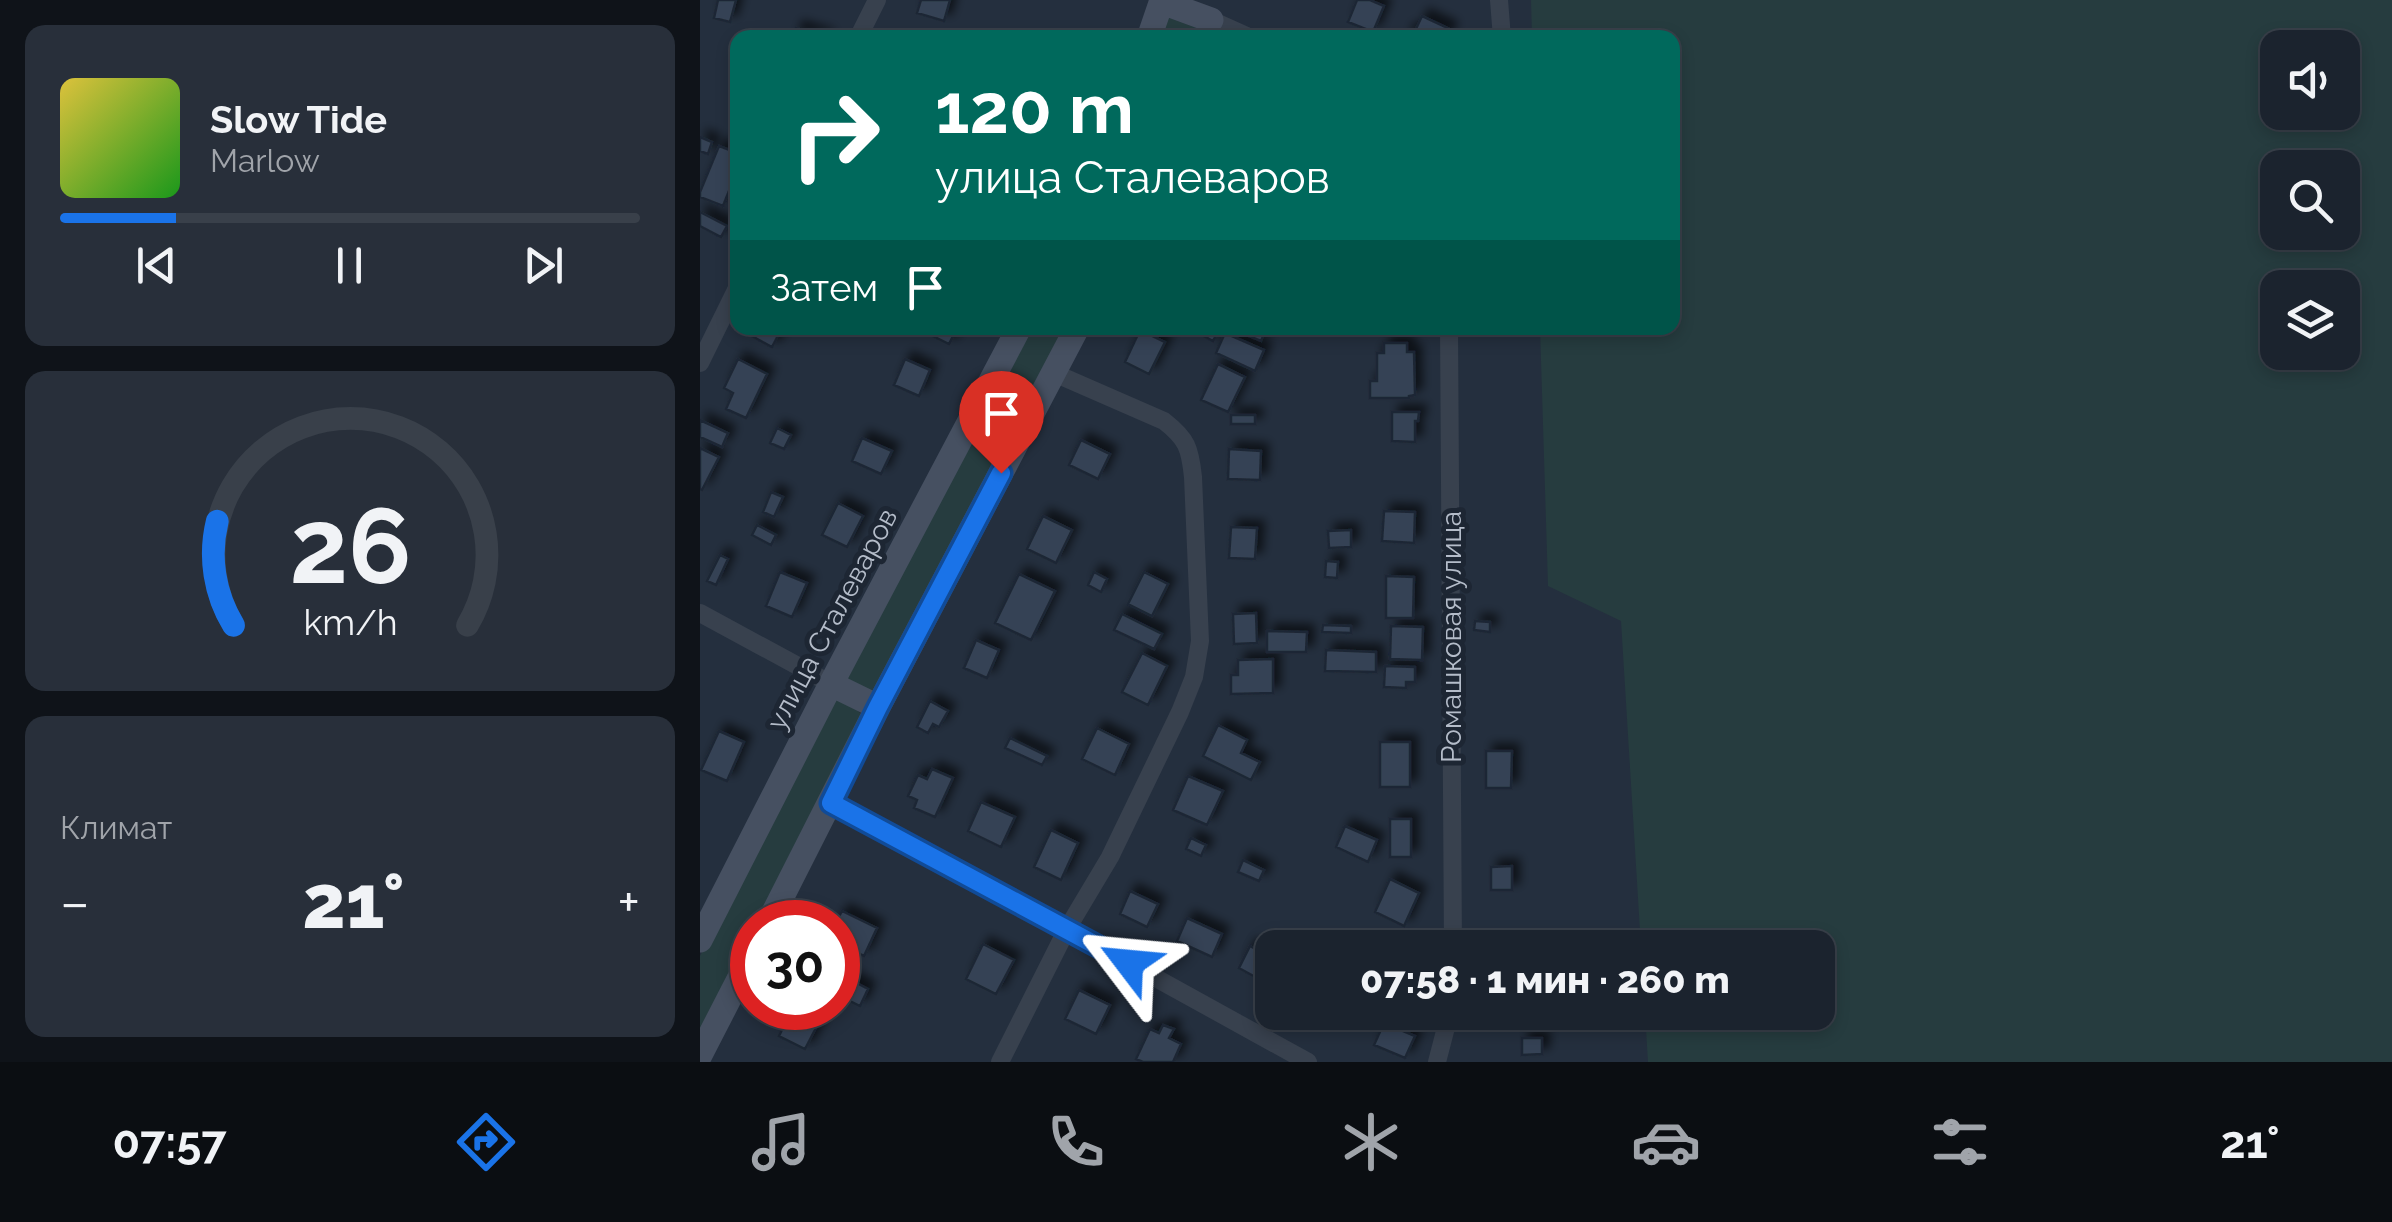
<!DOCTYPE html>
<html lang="ru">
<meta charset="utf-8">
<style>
:root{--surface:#1b232e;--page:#282f3a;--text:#f1f3f6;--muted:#a0a4aa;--line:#39404a;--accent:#1a73e8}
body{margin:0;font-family:Raleway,sans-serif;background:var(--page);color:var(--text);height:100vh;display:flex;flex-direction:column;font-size:38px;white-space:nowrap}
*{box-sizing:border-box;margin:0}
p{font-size:32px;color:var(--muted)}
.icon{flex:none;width:55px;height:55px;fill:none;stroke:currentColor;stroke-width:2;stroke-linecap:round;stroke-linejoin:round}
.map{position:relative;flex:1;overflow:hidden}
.drawer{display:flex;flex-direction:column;gap:25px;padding:25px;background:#0f1319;width:700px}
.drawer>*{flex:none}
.banner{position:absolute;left:30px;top:30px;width:950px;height:305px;border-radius:20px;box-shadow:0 5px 15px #0003,0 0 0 2px var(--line);background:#00695c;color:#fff;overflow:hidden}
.fabs{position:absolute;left:1560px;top:30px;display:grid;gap:20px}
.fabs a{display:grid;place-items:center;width:100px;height:100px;border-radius:20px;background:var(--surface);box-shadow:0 5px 15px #0003,0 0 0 2px var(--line);font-size:50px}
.speed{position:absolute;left:30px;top:900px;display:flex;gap:20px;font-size:50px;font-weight:700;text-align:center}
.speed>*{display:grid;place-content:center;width:130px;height:130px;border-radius:50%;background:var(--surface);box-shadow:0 5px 15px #0003,0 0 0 2px var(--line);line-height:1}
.speed .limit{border:15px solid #d22;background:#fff;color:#111}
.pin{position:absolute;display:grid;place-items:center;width:85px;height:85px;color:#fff;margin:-102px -42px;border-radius:50% 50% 50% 0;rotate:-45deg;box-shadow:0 0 10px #0007}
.pin .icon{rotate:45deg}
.me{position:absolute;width:110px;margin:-55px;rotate:299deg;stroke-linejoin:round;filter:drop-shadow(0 0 8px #0008)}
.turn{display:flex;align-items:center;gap:35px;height:210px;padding:0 40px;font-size:45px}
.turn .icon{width:130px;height:130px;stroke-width:2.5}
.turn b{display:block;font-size:70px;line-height:85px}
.then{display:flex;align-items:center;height:95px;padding:0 40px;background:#0003;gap:20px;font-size:38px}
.big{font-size:75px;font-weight:800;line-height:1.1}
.drawer .tile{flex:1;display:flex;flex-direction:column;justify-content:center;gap:15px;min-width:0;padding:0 35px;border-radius:20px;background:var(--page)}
.drawer .dial{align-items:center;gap:0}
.dial svg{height:260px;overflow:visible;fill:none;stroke:var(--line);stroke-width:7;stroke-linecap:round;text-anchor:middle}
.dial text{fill:var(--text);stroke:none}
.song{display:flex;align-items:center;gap:30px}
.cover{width:120px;height:120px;border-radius:15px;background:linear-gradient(135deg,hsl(50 70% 55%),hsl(120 70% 35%))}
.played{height:10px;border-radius:5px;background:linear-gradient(90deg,var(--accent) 20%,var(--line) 20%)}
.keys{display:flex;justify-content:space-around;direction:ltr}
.heat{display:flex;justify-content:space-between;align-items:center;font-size:55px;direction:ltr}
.trip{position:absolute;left:555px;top:930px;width:580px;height:100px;border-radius:20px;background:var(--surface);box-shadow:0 5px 15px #0003,0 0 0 2px var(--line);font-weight:800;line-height:100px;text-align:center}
.menu{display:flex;height:160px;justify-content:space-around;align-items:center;background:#0b0e12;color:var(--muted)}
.menu .icon{width:70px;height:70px}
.menu .selected{color:var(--accent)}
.menu b{font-size:45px;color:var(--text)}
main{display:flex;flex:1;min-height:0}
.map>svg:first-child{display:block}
.green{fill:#263c3f;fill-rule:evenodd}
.building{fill:#364354;stroke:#1f2835;stroke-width:2.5;filter:url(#shadow)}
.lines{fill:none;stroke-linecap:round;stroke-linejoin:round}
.minor{stroke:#38414e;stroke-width:18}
.secondary{stroke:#465061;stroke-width:25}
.route-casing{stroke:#114b97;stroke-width:25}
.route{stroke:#1a73e8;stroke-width:18}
.labels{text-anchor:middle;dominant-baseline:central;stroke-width:10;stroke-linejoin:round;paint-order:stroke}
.street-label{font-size:28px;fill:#b4bcc9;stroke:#1d2633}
</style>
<main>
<section class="drawer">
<div class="tile">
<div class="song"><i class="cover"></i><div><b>Slow Tide</b><p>Marlow</p></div></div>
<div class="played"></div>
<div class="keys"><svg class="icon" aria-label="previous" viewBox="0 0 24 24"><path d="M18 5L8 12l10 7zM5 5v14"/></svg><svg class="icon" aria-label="pause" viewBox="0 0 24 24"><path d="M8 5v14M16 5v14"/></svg><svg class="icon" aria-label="next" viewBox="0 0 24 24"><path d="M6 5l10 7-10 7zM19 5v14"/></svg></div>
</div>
<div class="tile dial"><svg viewBox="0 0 100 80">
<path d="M14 69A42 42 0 1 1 86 69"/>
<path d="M14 69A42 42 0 0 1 9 37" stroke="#1a73e8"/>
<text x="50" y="56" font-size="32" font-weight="700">26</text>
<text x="50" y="72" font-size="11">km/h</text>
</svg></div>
<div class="tile"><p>Климат</p>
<div class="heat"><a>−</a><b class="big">21°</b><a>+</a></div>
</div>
</section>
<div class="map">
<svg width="1692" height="1062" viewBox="0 0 1692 1062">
<defs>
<filter id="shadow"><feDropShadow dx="7" dy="-7" stdDeviation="5" flood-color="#0009"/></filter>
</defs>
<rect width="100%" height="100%" fill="#242f3e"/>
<path class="green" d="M831,0H1692V1062H948L945,1013L1118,1012V948L941,947L921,621L848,586L840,328H972V38L832,37ZM1578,48H1642V112H1578ZM1578,168H1642V232H1578ZM1578,288H1642V352H1578Z
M467,17L497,28L494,37L460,38Z
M329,328H366L178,686L172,691L147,679Z
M136,700L155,708L161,714L57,922H52V932L0,1033V956L69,822Z"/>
<path class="building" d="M18,0H36L30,22L14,18Z
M221,0H250L244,21L217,13Z
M657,0H670L684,6L673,32L648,22Z
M722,16L750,29L746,38H705L708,30L714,33Z
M96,28L127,37V38H93Z
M0,137L12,142L8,154L0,151Z
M19,146L38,153V189L31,186L23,206L0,197V192Z
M0,212L27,226L21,237L0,226Z
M54,328H82L72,347L50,335Z
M227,328H257L249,344L225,332Z
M506,328L520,329L513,341L502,335Z
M547,328H555L565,332L561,341L544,334Z
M440,330L465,342L449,374L425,362Z
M525,333L564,350L555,371L516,353Z
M684,343H707V352H714L715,395L709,396V398H670V381H677V353H684Z
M38,359L67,374L46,418L26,409L33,393L24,388Z
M205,359L230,370L219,396L194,385Z
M518,364L545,377L528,412L501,400Z
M692,412H719L718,421H715V442L692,441Z
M531,415H555V424H531Z
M0,420L28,433L22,447L0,437Z
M77,428L91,435L84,449L70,443Z
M162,438L192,451L181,474L152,461Z
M381,440L410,454L398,479L369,465Z
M0,448L19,457L2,490L0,489Z
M529,449L561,451L560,480L528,479Z
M71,492L83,497L74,517L63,512Z
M138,503L163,516L147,547L122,535Z
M684,511L715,512L714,543L682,541Z
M343,516L372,530L356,563L327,549Z
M57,525L76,535L71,545L52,535Z
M531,527L557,528L555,559L529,558Z
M651,530V547L629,548L628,531Z
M20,555L28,559L16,585L7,581Z
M626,561L638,562L637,578L625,577Z
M80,572L107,583L92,617L66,606Z
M394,572L407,579L401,592L388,585Z
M444,572L468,584L452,616L428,604Z
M319,574L355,591L331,640L295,623Z
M686,576L714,577L713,618H686Z
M556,613L557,643L534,644L533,614Z
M422,614L462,634L454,649L414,630Z
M775,621L790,622V632L774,630Z
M623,625L651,626V633L622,632Z
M691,626L723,627L722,660L690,659Z
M567,631L607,632L606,652H567Z
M276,640L299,650L287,678L264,668Z
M626,650L676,652V672L625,671Z
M442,653L467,666L448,705L422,692Z
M573,659V693L531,694V675H538V660Z
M685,666L715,667V682H706V688L684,687Z
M230,701L248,711L239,727L233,724L228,733L217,727Z
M518,725L547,740L541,753L560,762L551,780L503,756Z
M397,728L429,744L415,775L382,759Z
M19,731L44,742L27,781L1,770Z
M310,738L347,756L342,765L305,748Z
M680,742H710V787H680Z
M786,751H812L811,788H786Z
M232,769L253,778L235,817L214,808L217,800L208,796L218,775L227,779Z
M488,776L523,791L507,825L473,810Z
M281,802L315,817L301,847L268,831Z
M690,819H711V857H690Z
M645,826L677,840L668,862L636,847Z
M351,830L378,843L361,880L334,867Z
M491,838L506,845L501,856L486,849Z
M543,860L564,870L559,881L538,872Z
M812,866V890H791V867Z
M690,879L719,893L704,926L675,912Z
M430,891L458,904L447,927L420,914Z
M142,911L177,928L164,956L138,944L136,922Z
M487,918L522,934L512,957L477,941Z
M283,944L314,960L296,994L266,979Z
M550,946L570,957L559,979L539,968Z
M138,973L168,989L160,1006L138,995Z
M379,990L410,1005L396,1034L365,1019Z
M91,1011L118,1024L105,1049L79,1036Z
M795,1012H826V1018L795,1019Z
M684,1023L715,1036L705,1058L674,1045Z
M463,1025L474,1029L469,1038L481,1044L473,1062H443L436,1059L450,1029L459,1033Z
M822,1038H842V1054L822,1055Z"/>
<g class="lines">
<path class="minor" d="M799,0L802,38
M511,20L551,38
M158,38L177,0
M749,328L753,948
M0,363L38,286
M0,613L131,684
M131,803L367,929L608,1062
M300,1062L367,929L410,857L480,712L494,677L500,641L493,477C490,448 487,439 464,421L354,373
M737,1062L750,1012"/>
<path class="secondary" d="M462,2L511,20
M449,38L462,0
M131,684L178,707
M69,922L178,707L377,328
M0,940L131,684L319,328
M0,1055L52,954"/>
</g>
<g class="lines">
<defs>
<path id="route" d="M301,473L178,707L131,803L429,963"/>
</defs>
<use href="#route" class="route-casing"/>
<use href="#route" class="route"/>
</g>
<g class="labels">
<g class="street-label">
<text transform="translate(132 619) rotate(-62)">улица Сталеваров</text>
<text transform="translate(751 637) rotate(-90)">Ромашковая улица</text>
</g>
</g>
</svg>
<div class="fabs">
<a><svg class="icon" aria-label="sound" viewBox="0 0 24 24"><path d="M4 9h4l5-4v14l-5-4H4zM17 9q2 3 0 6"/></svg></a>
<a><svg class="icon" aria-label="search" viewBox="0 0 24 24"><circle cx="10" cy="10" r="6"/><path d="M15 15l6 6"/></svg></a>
<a><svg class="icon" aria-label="layers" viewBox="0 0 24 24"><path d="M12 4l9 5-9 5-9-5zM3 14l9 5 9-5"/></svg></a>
</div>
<div class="speed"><div class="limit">30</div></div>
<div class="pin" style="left:301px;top:473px;background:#d93025"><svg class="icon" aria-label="arrive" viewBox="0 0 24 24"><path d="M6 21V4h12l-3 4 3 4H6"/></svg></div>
<svg class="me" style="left:429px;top:963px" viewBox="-20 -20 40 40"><path d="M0-17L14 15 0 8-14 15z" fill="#1a73e8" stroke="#fff" stroke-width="4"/></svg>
<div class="trip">07:58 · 1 мин · 260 m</div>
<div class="banner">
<div class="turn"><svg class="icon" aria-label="right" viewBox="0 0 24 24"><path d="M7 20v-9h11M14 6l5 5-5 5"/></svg><div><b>120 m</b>улица Сталеваров</div></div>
<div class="then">Затем<svg class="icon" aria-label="arrive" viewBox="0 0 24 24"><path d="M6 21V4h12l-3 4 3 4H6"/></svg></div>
</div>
</div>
</main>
<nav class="menu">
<b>07:57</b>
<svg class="icon selected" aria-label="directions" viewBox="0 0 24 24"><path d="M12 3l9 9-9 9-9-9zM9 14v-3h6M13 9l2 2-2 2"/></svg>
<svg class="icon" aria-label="music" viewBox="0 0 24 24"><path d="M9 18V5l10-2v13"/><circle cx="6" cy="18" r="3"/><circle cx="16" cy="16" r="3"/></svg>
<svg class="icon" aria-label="phone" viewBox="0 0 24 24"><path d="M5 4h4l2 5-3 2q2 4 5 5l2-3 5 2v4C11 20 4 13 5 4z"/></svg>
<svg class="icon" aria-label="climate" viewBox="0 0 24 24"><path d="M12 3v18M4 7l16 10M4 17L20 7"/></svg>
<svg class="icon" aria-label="car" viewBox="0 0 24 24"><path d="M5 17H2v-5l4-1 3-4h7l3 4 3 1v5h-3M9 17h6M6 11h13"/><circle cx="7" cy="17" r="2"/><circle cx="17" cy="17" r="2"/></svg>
<svg class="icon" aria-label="filters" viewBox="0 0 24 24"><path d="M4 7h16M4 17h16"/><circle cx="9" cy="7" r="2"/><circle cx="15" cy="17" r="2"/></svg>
<b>21°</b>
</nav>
